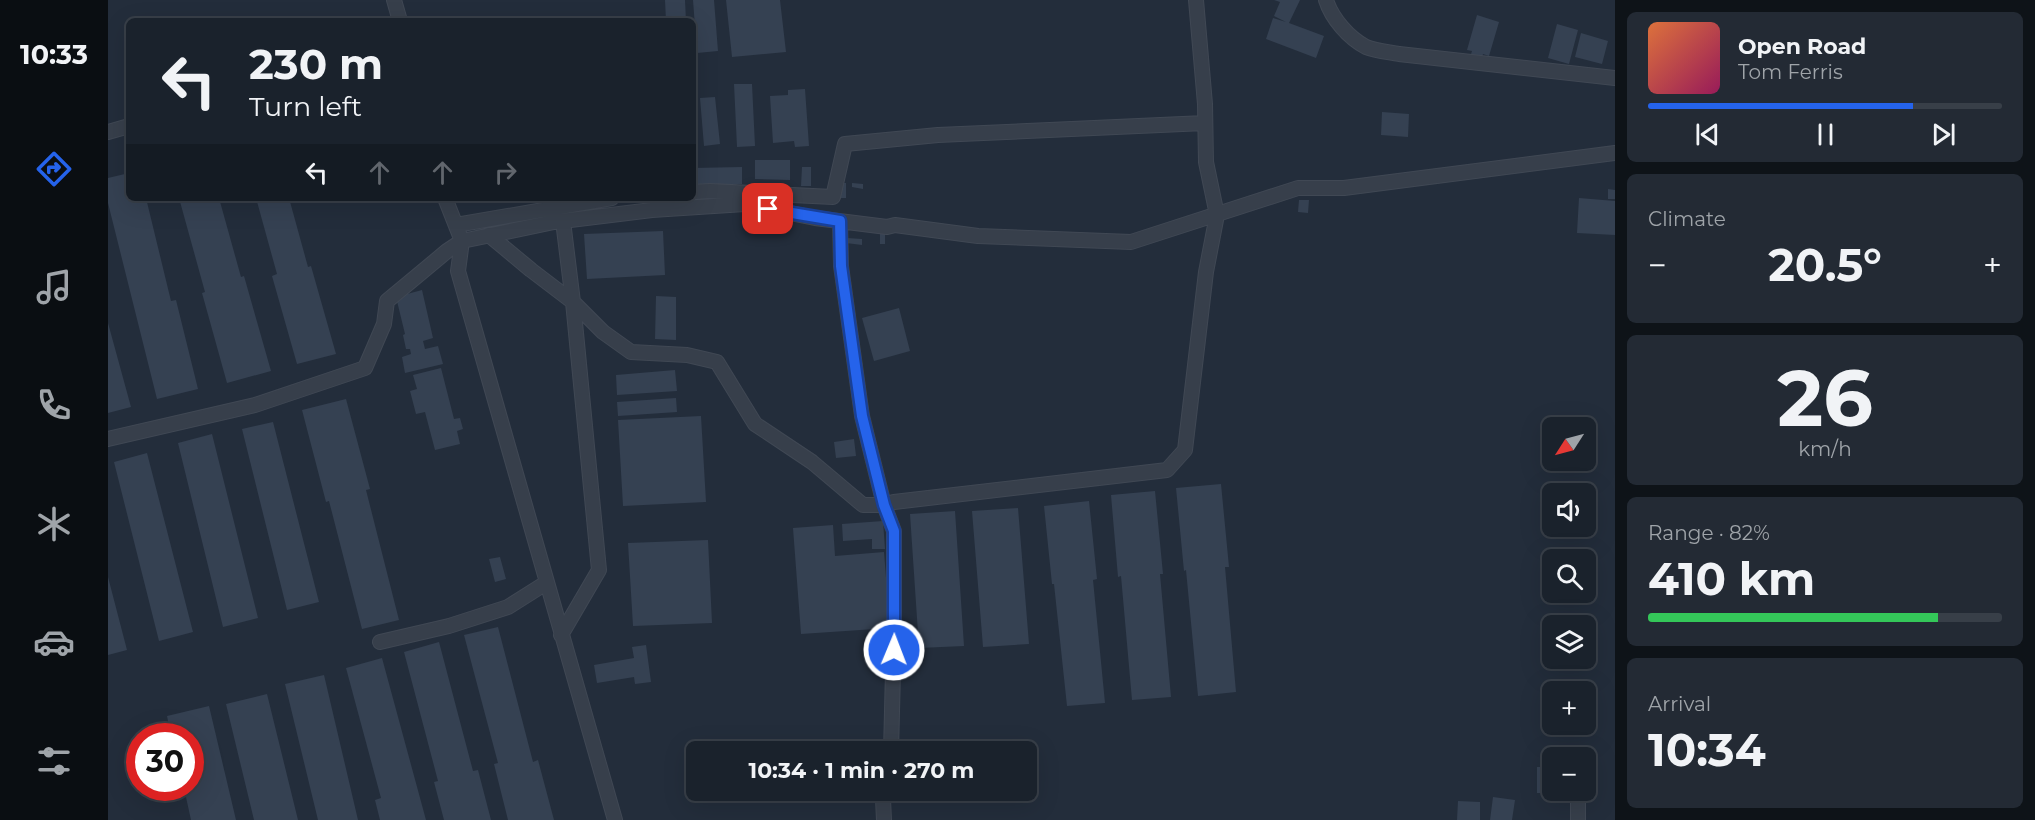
<!DOCTYPE html>
<meta charset="utf-8">
<style>
:root{--surface:#1a222c;--page:#232a34;--text:#f1f3f6;--muted:#9fa4a9;--line:#383f48;--accent:#2563eb}
body{margin:0;font-family:Montserrat,sans-serif;background:var(--page);color:var(--text);height:100vh;display:flex;flex-direction:column;font-size:22px;white-space:nowrap}
*{box-sizing:border-box;margin:0}
p{font-size:20px;color:var(--muted)}
.icon{flex:none;width:33px;height:33px;fill:none;stroke:currentColor;stroke-width:2;stroke-linecap:round;stroke-linejoin:round}
.map{position:relative;flex:1;overflow:hidden}
.sheet{display:flex;flex-direction:column;gap:12px;padding:12px;background:#0e1318;width:420px}
.sheet>*{flex:none}
.hud{position:absolute;left:18px;top:18px;width:570px;height:183px;border-radius:9px;box-shadow:0 6px 24px #0002,0 0 0 2px var(--line);background:#1a222c;color:var(--text);overflow:hidden}
.needle{width:39px;rotate:234deg}
.fabs{position:absolute;left:1434px;top:417px;display:grid;gap:12px}
.fabs a{display:grid;place-items:center;width:54px;height:54px;border-radius:9px;background:var(--surface);box-shadow:0 6px 24px #0002,0 0 0 2px var(--line);font-size:30px}
.speed{position:absolute;left:18px;top:723px;display:flex;gap:12px;font-size:30px;font-weight:700;text-align:center}
.speed>*{display:grid;place-content:center;width:78px;height:78px;border-radius:50%;background:var(--surface);box-shadow:0 6px 24px #0002,0 0 0 2px var(--line);line-height:1}
.speed .limit{border:9px solid #d22;background:#fff;color:#111}
.pin{position:absolute;display:grid;place-items:center;width:51px;height:51px;color:#fff;margin:-26px;border-radius:12px;box-shadow:0 3px 9px #0006}
.me{position:absolute;width:66px;margin:-33px;rotate:1deg;stroke-linejoin:round;filter:drop-shadow(0 0 4px #0008)}
.turn{display:flex;align-items:center;gap:21px;height:126px;padding:0 24px;font-size:27px}
.turn .icon{width:78px;height:78px;stroke-width:2.5}
.turn b{display:block;font-size:42px;line-height:51px}
.lanes{display:flex;align-items:center;height:57px;padding:0 24px;background:#0003;justify-content:center;gap:30px;direction:ltr}
.lanes .off{opacity:.35}
.big{font-size:45px;font-weight:700;line-height:1.1}
.sheet .tile{flex:1;display:flex;flex-direction:column;justify-content:center;gap:9px;min-width:0;padding:0 21px;border-radius:9px;background:var(--page)}
.sheet .dial{align-items:center;gap:0}
.dial b{font-size:78px;line-height:1}
.song{display:flex;align-items:center;gap:18px}
.cover{width:72px;height:72px;border-radius:9px;background:linear-gradient(135deg,hsl(20 70% 55%),hsl(330 70% 35%))}
.played{height:6px;border-radius:3px;background:linear-gradient(90deg,var(--accent) 75%,var(--line) 75%)}
.keys{display:flex;justify-content:space-around;direction:ltr}
.heat{display:flex;justify-content:space-between;align-items:center;font-size:33px;direction:ltr}
.charge{height:9px;border-radius:4px;background:linear-gradient(90deg,#34c759 82%,var(--line) 0)}
.trip{position:absolute;left:578px;top:741px;width:351px;height:60px;border-radius:9px;background:var(--surface);box-shadow:0 6px 24px #0002,0 0 0 2px var(--line);font-weight:700;line-height:60px;text-align:center}
main{display:flex;flex:1;min-height:0}
.menu{display:flex;flex-direction:column;width:108px;justify-content:space-around;align-items:center;background:#0a0e12;color:var(--muted)}
.menu .icon{width:42px;height:42px}
.menu .selected{color:var(--accent)}
.menu b{font-size:27px;color:var(--text)}
.map>svg:first-child{display:block}
.building{fill:#354152}
.lines{fill:none;stroke-linecap:round;stroke-linejoin:round}
.minor-casing{stroke:#404854;stroke-width:16}
.minor{stroke:#373f4b;stroke-width:14}
.route-casing{stroke:#184099;stroke-width:15}
.route{stroke:#2563eb;stroke-width:10}
</style>
<main>
<nav class="menu">
<b>10:33</b>
<svg class="icon selected" aria-label="directions" viewBox="0 0 24 24"><path d="M12 3l9 9-9 9-9-9zM9 14v-3h6M13 9l2 2-2 2"/></svg>
<svg class="icon" aria-label="music" viewBox="0 0 24 24"><path d="M9 18V5l10-2v13"/><circle cx="6" cy="18" r="3"/><circle cx="16" cy="16" r="3"/></svg>
<svg class="icon" aria-label="phone" viewBox="0 0 24 24"><path d="M5 4h4l2 5-3 2q2 4 5 5l2-3 5 2v4C11 20 4 13 5 4z"/></svg>
<svg class="icon" aria-label="climate" viewBox="0 0 24 24"><path d="M12 3v18M4 7l16 10M4 17L20 7"/></svg>
<svg class="icon" aria-label="car" viewBox="0 0 24 24"><path d="M5 17H2v-5l4-1 3-4h7l3 4 3 1v5h-3M9 17h6M6 11h13"/><circle cx="7" cy="17" r="2"/><circle cx="17" cy="17" r="2"/></svg>
<svg class="icon" aria-label="filters" viewBox="0 0 24 24"><path d="M4 7h16M4 17h16"/><circle cx="9" cy="7" r="2"/><circle cx="15" cy="17" r="2"/></svg>
</nav>
<div class="map">
<svg width="1507" height="820" viewBox="0 0 1507 820">
<rect width="100%" height="100%" fill="#232d3b"/>
<path class="building" d="M557,0H577L578,21H558Z
M585,0H606L610,51L589,53Z
M618,0H672L678,52L624,57Z
M1166,0H1192L1181,23L1216,36L1208,58L1158,39L1165,18L1178,22L1166,16L1172,2Z
M1369,15L1391,22L1381,56L1375,54L1373,60L1362,57L1364,51L1359,50Z
M1449,24L1470,30L1461,64L1440,58Z
M1473,33L1500,41L1494,64L1467,57Z
M626,84H644L647,146L629,147Z
M697,89L701,146L687,147L686,141L665,143L662,96L680,95V90Z
M607,97L612,144L596,146L592,98Z
M1274,112L1301,114L1300,137L1273,135Z
M647,160H682V180L647,179Z
M634,167V184L585,185V168Z
M694,167H703V186H693Z
M21,173V198H38L63,301L68,300L90,389L49,399L0,203V178Z
M731,183H738V198H732Z
M744,183L755,184V189L744,187Z
M1500,189L1507,190V199H1500Z
M71,198H111L133,277L136,276L163,371L119,383L94,293L97,292Z
M148,198H181L200,267L203,266L228,354L189,364L164,276L169,274Z
M1471,198L1507,201V235L1469,233Z
M1191,200H1201L1200,213L1190,212Z
M772,230H777V244H772Z
M555,231L557,275L479,279L476,234Z
M739,238L754,239V245L738,243Z
M314,290L325,338L315,341L317,349L330,346L335,364L297,373L294,357L303,354L302,349H298L295,335L297,334L288,297Z
M548,296L568,297V340L547,339Z
M791,308L802,351L766,361L754,318Z
M0,323L23,407L0,413Z
M333,368L346,419L352,418L355,429L349,431L352,444L327,450L317,412L308,414L302,391L309,389L305,375Z
M567,370L569,391L509,395L508,375Z
M568,398L569,412L510,416L509,402Z
M238,399L262,489L258,490L291,620L254,629L221,501L218,502L194,410Z
M593,416L598,502L515,506L510,420Z
M165,422L211,602L179,610L134,429Z
M104,434L150,618L115,627L70,443Z
M746,439L748,456L728,458L726,442Z
M39,453L85,632L51,641L6,462Z
M1113,484L1121,567H1117L1128,692L1090,696L1078,570L1076,571L1068,488Z
M1047,491L1055,574H1052L1063,697L1024,700L1013,576L1010,577L1003,495Z
M981,501L989,579L985,580L997,703L959,706L946,584H944L936,506Z
M910,508L921,644L875,647L864,511Z
M847,511L856,646L811,648L802,514Z
M775,521L777,549H764V539L735,541L734,524Z
M725,525L727,556L776,552L782,628L693,634L685,528Z
M600,540L604,623L525,626L520,543Z
M392,557L398,579L387,582L381,559Z
M0,577L19,650L0,655Z
M390,627L425,762L430,760L446,820H400L386,764L390,763L356,635Z
M331,642L365,771L370,770L383,820H336L326,782L330,781L296,652Z
M538,645L543,682L527,684L526,677L489,683L486,665L526,658L524,647Z
M274,658L318,820H272L267,800L273,798L238,668Z
M216,675L250,820H210L177,684Z
M159,694L190,820H146L118,704Z
M101,706L128,820H83L76,788H82V736H63L59,716Z
M1429,767H1444V790H1458V793H1429Z
M1385,797L1407,800L1404,820H1382Z
M1350,801L1372,802V820H1349Z"/>
<g class="lines">
<defs>
<path id="minor" d="M286,0L292,21
M1218,0C1224,19 1241,38 1258,47C1268,51 1281,52 1291,54L1507,78
M0,132L21,126
M585,192L602,191L725,197L737,144L830,135L1097,123
M337,198L354,241L350,271L507,820
M732,221L733,266L754,416L776,505L786,531V630L783,752
M348,225L504,198
M381,235L423,270L465,302L495,332L523,352L579,355L609,362L647,424L704,462L755,505H776L786,502L1059,470L1077,450L1098,272L1109,215L1098,162L1097,104L1088,0
M0,439L147,405L257,368L276,324L279,301L339,251L354,241L446,222L544,210L637,204L707,218L779,227L787,225L870,236L1023,242L1190,188H1236L1507,153
M453,635L491,570L465,302L455,221
M272,642L341,626L400,607L438,583
M776,820L775,799L776,790
M1470,820V790"/>
</defs>
<use href="#minor" class="minor-casing"/>
<use href="#minor" class="minor"/>
</g>
<g class="lines">
<defs>
<path id="route" d="M660,209L732,221L733,266L754,416L776,505L786,531V650"/>
</defs>
<use href="#route" class="route-casing"/>
<use href="#route" class="route"/>
</g>
</svg>
<div class="fabs">
<a><svg class="needle" viewBox="-14 -14 28 28"><path d="M0-13l5 13h-10z" fill="#e53935"/><path d="M0 13l5-13h-10z" fill="#9fa4a9"/></svg></a>
<a><svg class="icon" aria-label="sound" viewBox="0 0 24 24"><path d="M4 9h4l5-4v14l-5-4H4zM17 9q2 3 0 6"/></svg></a>
<a><svg class="icon" aria-label="search" viewBox="0 0 24 24"><circle cx="10" cy="10" r="6"/><path d="M15 15l6 6"/></svg></a>
<a><svg class="icon" aria-label="layers" viewBox="0 0 24 24"><path d="M12 4l9 5-9 5-9-5zM3 14l9 5 9-5"/></svg></a>
<a>+</a>
<a>−</a>
</div>
<div class="speed"><div class="limit">30</div></div>
<div class="pin" style="left:660px;top:209px;background:#d93025"><svg class="icon" aria-label="arrive" viewBox="0 0 24 24"><path d="M6 21V4h12l-3 4 3 4H6"/></svg></div>
<svg class="me" style="left:786px;top:650px" viewBox="-20 -20 40 40"><circle r="17" fill="#2563eb" stroke="#fff" stroke-width="3"/><path d="M0-11L8 9 0 5-8 9z" fill="#fff"/></svg>
<div class="trip">10:34 · 1 min · 270 m</div>
<div class="hud">
<div class="turn"><svg class="icon" aria-label="left" viewBox="0 0 24 24"><path d="M17 20v-9H6M10 6l-5 5 5 5"/></svg><div><b>230 m</b>Turn left</div></div>
<div class="lanes"><svg class="icon" aria-label="left" viewBox="0 0 24 24"><path d="M17 20v-9H6M10 6l-5 5 5 5"/></svg><svg class="icon off" aria-label="ahead" viewBox="0 0 24 24"><path d="M12 20V5M6 11l6-6 6 6"/></svg><svg class="icon off" aria-label="ahead" viewBox="0 0 24 24"><path d="M12 20V5M6 11l6-6 6 6"/></svg><svg class="icon off" aria-label="right" viewBox="0 0 24 24"><path d="M7 20v-9h11M14 6l5 5-5 5"/></svg></div>
</div>
</div>
<section class="sheet">
<div class="tile">
<div class="song"><i class="cover"></i><div><b>Open Road</b><p>Tom Ferris</p></div></div>
<div class="played"></div>
<div class="keys"><svg class="icon" aria-label="previous" viewBox="0 0 24 24"><path d="M18 5L8 12l10 7zM5 5v14"/></svg><svg class="icon" aria-label="pause" viewBox="0 0 24 24"><path d="M8 5v14M16 5v14"/></svg><svg class="icon" aria-label="next" viewBox="0 0 24 24"><path d="M6 5l10 7-10 7zM19 5v14"/></svg></div>
</div>
<div class="tile"><p>Climate</p>
<div class="heat"><a>−</a><b class="big">20.5°</b><a>+</a></div>
</div>
<div class="tile dial"><b>26</b><p>km/h</p></div>
<div class="tile"><p>Range · 82%</p><b class="big">410 km</b><div class="charge"></div></div>
<div class="tile"><p>Arrival</p><b class="big">10:34</b></div>
</section>
</main>
